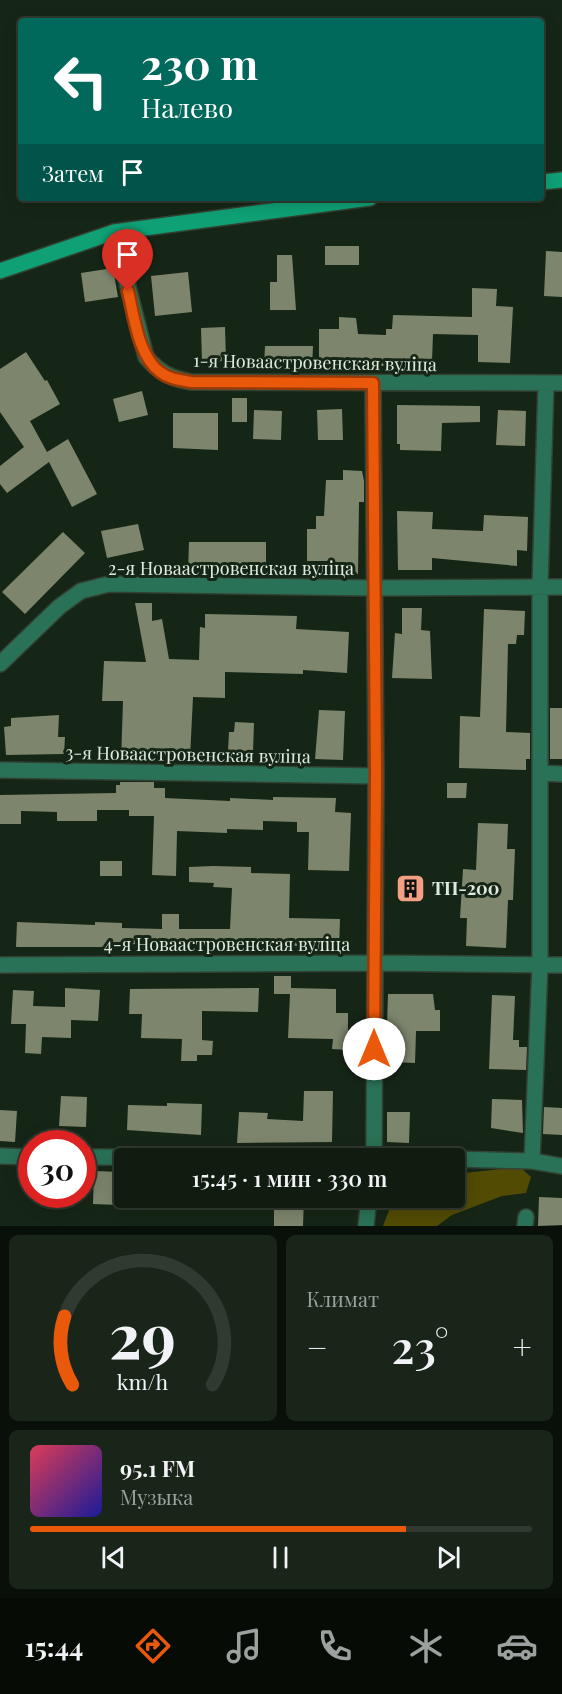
<!DOCTYPE html>
<html lang="ru">
<meta charset="utf-8">
<style>
:root{--surface:#101c10;--page:#192519;--text:#f1f3f6;--muted:#9ca19f;--line:#303a30;--accent:#ea580c}
body{margin:0;font-family:"Playfair Display",serif;background:var(--page);color:var(--text);height:100vh;display:flex;flex-direction:column;font-size:22px;white-space:nowrap}
*{box-sizing:border-box;margin:0}
p{font-size:20px;color:var(--muted)}
.icon{flex:none;width:33px;height:33px;fill:none;stroke:currentColor;stroke-width:2;stroke-linecap:round;stroke-linejoin:round}
.map{position:relative;height:1226px;overflow:hidden}
.sheet{display:flex;flex-direction:column;gap:9px;padding:9px;background:#090f09;flex:1}
.sheet>*{flex:none}
.hud{position:absolute;left:18px;top:18px;width:526px;height:183px;border-radius:6px;box-shadow:0 3px 15px #0003,0 0 0 2px var(--line);background:#00695c;color:#fff;overflow:hidden}
.speed{position:absolute;left:18px;top:1130px;display:flex;gap:12px;font-size:30px;font-weight:700;text-align:center}
.speed>*{display:grid;place-content:center;width:78px;height:78px;border-radius:50%;background:var(--surface);box-shadow:0 3px 15px #0003,0 0 0 2px var(--line);line-height:1}
.speed .limit{border:9px solid #d22;background:#fff;color:#111}
.pin{position:absolute;display:grid;place-items:center;width:51px;height:51px;color:#fff;margin:-62px -26px;border-radius:50% 50% 50% 0;rotate:-45deg;box-shadow:0 0 6px #0007}
.pin .icon{rotate:45deg}
.me{position:absolute;width:66px;margin:-33px;rotate:0deg;stroke-linejoin:round;filter:drop-shadow(0 0 4px #0008)}
.turn{display:flex;align-items:center;gap:21px;height:126px;padding:0 24px;font-size:27px}
.turn .icon{width:78px;height:78px;stroke-width:2.5}
.turn b{display:block;font-size:42px;line-height:51px}
.then{display:flex;align-items:center;height:57px;padding:0 24px;background:#0003;gap:12px;font-size:22px}
.big{font-size:45px;font-weight:600;line-height:1.1}
.sheet .widget{flex:1;display:flex;flex-direction:column;justify-content:center;gap:9px;min-width:0;padding:0 21px;border-radius:9px;background:var(--page)}
.sheet .dial{align-items:center;gap:0}
.dial svg{height:156px;overflow:visible;fill:none;stroke:var(--line);stroke-width:7;stroke-linecap:round;text-anchor:middle}
.dial text{fill:var(--text);stroke:none}
.song{display:flex;align-items:center;gap:18px}
.cover{width:72px;height:72px;border-radius:9px;background:linear-gradient(135deg,hsl(350 70% 55%),hsl(240 70% 35%))}
.played{height:6px;border-radius:3px;background:linear-gradient(90deg,var(--accent) 75%,var(--line) 75%)}
.keys{display:flex;justify-content:space-around;direction:ltr}
.heat{display:flex;justify-content:space-between;align-items:center;font-size:33px;direction:ltr}
.sheet .tiles{flex:1;display:grid;gap:9px;grid-template-columns:1fr 1fr}
.widget:last-child{grid-column:span 2}
.trip{position:absolute;left:114px;top:1148px;width:351px;height:60px;border-radius:6px;background:var(--surface);box-shadow:0 3px 15px #0003,0 0 0 2px var(--line);font-weight:600;line-height:60px;text-align:center}
.menu{display:flex;height:96px;justify-content:space-around;align-items:center;background:#060b06;color:var(--muted)}
.menu .icon{width:42px;height:42px}
.menu .current{color:var(--accent)}
.menu b{font-size:27px;color:var(--text)}
.map>svg:first-child{display:block}
.green{fill:#524b04}
.building{fill:#7d856d}
.lines{fill:none;stroke-linecap:round;stroke-linejoin:round}
.minor-casing{stroke:#324132;stroke-width:18}
.secondary-casing{stroke:#324132;stroke-width:18}
.minor{stroke:#297257;stroke-width:15}
.secondary{stroke:#0fa075;stroke-width:15}
.route-casing{stroke:#983908;stroke-width:15}
.route{stroke:#ea580c;stroke-width:10}
.labels{text-anchor:middle;dominant-baseline:central;stroke-width:6;stroke-linejoin:round;paint-order:stroke}
.street-label{font-size:18px;fill:#dfeadf;stroke:#162616}
.poi-label{font-size:18px;font-weight:bold;fill:#dfeadf;stroke:#162616;text-anchor:start}
</style>
<div class="map">
<svg width="562" height="1226" viewBox="0 0 562 1226">
<rect width="100%" height="100%" fill="#162616"/>
<path class="green" d="M520,1167L531,1177L526,1193L502,1196L452,1215L437,1226H383L394,1197H454L455,1174Z"/>
<path class="building" d="M325,246H359V265H325Z
M546,251L562,252V297L544,296Z
M277,255H292L296,310H270V282H277Z
M113,268L118,297L85,302L81,273Z
M188,272L192,312L155,316L151,276Z
M472,288L497,289L496,306L513,307L510,363L478,362V335L433,334L432,361H390V366H375V360L319,359V329H339V317L356,318L358,334L386,335V329H392L393,315L472,317Z
M225,327L226,361L202,362L201,328Z
M265,346H313L312,369L264,368Z
M26,352L45,381L47,380L60,404L30,421L47,452L68,439L97,494L72,507L49,462L7,493L0,484V466L24,447L0,412V369Z
M142,391L148,415L119,422L113,399Z
M232,398H247V422H232Z
M397,405L480,406V422L442,423L441,451L400,450V444H397Z
M342,409L343,440H318L317,410Z
M254,410L282,411L281,440L253,439Z
M498,410L526,411L525,446L496,445Z
M173,413H218V450L173,448Z
M343,470L362,471L364,481V502H359L358,574H334L335,561H307V529H316V516H324L326,480H343Z
M397,511L433,512L432,529L483,531L484,515L528,517L527,551L517,550V566L432,558V570H398Z
M138,524L144,550L107,558L101,531Z
M63,532L85,553L25,614L2,592Z
M189,542H266V570L188,572Z
M135,603H152V621L162,619L169,659L199,660L200,627L205,628V614L297,616L296,629L349,632L347,673L303,670V674L225,672V698L193,697L190,758L155,757V763L121,762L123,701H102L104,661L146,662Z
M402,608H422L421,630L430,631L432,679L392,678L395,633L402,634Z
M484,609L525,611L524,635H517L516,644H508L506,732L530,733V759H526V770L459,768L460,716L480,717Z
M550,708H562V759H550Z
M319,710L345,711L343,760L315,759Z
M59,715L58,737H65L64,754L6,755L4,727L11,726V718Z
M235,722L254,723L253,752L228,751L229,732H234Z
M120,782H154V788H165V798L230,801V798L273,800V797L336,798L335,812L351,813L349,871L308,870L309,832H297V822L263,821V830L227,829V833L177,831L176,876L152,875L154,816H129V810H97V821H57V812L21,811V824H0V795L116,793V785H120Z
M447,783H467L466,798H447Z
M478,823L508,824L507,849H515L513,900H508L506,948L466,946L467,918H460L463,869L476,870Z
M100,861H122V876H100Z
M213,866L251,867V873L290,874L289,918L340,919L339,950H303L304,946H269V948L193,944V947H162L122,943V947H16L17,922L95,925V922L122,923V928L162,929V914H179V929H230L232,888L213,887L214,883L189,882V867Z
M274,976H291V988L336,989V1013H348V1050L332,1049L333,1039L288,1038L290,994H274Z
M65,988L100,990L98,1021L71,1020V1038L42,1037L41,1054L25,1053L26,1024H11L13,990L34,991L33,1006L65,1007Z
M259,988L258,1012L202,1011V1040L213,1041L212,1055H197V1061H181L182,1039L141,1038L142,1014H129L130,989Z
M388,994H433L435,1010H440V1031H416L415,1063L392,1062L393,1025H387Z
M492,995L515,996L513,1040H519V1047H527L526,1070L489,1069Z
M304,1091H333L332,1142L237,1143L239,1112L268,1113L267,1119L303,1121Z
M61,1096L87,1097L86,1127L59,1126Z
M492,1099L522,1100L523,1133L491,1128Z
M167,1103L202,1104L201,1135L127,1130L128,1105L167,1106Z
M544,1107L562,1108V1135L543,1134Z
M0,1110L17,1111L15,1142L0,1141Z
M387,1112H410L409,1143L387,1142Z
M94,1171L121,1172L120,1205L93,1204Z
M274,1197H304L303,1226H274Z
M539,1197L562,1198V1225L538,1226Z"/>
<g class="lines">
<defs>
<path id="minor" d="M114,232L146,357C160,373 170,378 191,382L562,383
M373,383L376,776L374,1158
M0,664L59,607L81,591L109,584L375,588L562,587
M0,770L376,776
M541,773L562,774
M0,965L374,963L562,965
M0,1156L32,1157
M82,1157L423,1158
M454,1159L532,1161L562,1166
M532,1161L540,964V587L546,383
M366,1226L369,1197
M525,1226L526,1217"/>
<path id="secondary" d="M542,182L562,180
M0,271L114,232L370,198"/>
</defs>
<use href="#minor" class="minor-casing"/>
<use href="#secondary" class="secondary-casing"/>
<use href="#minor" class="minor"/>
<use href="#secondary" class="secondary"/>
</g>
<g class="lines">
<defs>
<path id="route" d="M128,291C134,315 138,356 160,372C169,379 180,380 191,382L373,383L376,776L374,1049"/>
</defs>
<use href="#route" class="route-casing"/>
<use href="#route" class="route"/>
</g>
<defs>
<symbol id="building-square" viewBox="-11 -11 22 22"><rect x="-9" y="-9" width="18" height="18" rx="4" fill="#f39f83" stroke="#162616"/><path d="M-4-6H4V6H1V3H-1V6H-4ZM-2.5-4.3h1.7v1.8h-1.7ZM.8-4.3h1.7v1.8H.8ZM-2.5-1h1.7V.8h-1.7ZM.8-1h1.7V.8H.8Z" fill="#111"/></symbol>
</defs>
<g fill-rule="evenodd">
<use href="#building-square" x="394" y="872" width="33" height="33"/>
</g>
<g class="labels">
<g class="street-label">
<text transform="translate(315 362) rotate(1)">1-я Новаастровенская вуліца</text>
<text x="231" y="568">2-я Новаастровенская вуліца</text>
<text transform="translate(188 754) rotate(1)">3-я Новаастровенская вуліца</text>
<text x="227" y="944">4-я Новаастровенская вуліца</text>
</g>
<g class="poi-label">
<text x="432" y="888">ТП-200</text>
</g>
</g>
</svg>
<div class="speed"><div class="limit">30</div></div>
<div class="pin" style="left:128px;top:291px;background:#d93025"><svg class="icon" aria-label="arrive" viewBox="0 0 24 24"><path d="M6 21V4h12l-3 4 3 4H6"/></svg></div>
<svg class="me" style="left:374px;top:1049px" viewBox="-20 -20 40 40"><circle r="19" fill="#fff"/><path d="M0-13L10 11 0 6-10 11z" fill="#ea580c"/></svg>
<div class="trip">15:45 · 1 мин · 330 m</div>
<div class="hud">
<div class="turn"><svg class="icon" aria-label="left" viewBox="0 0 24 24"><path d="M17 20v-9H6M10 6l-5 5 5 5"/></svg><div><b>230 m</b>Налево</div></div>
<div class="then">Затем<svg class="icon" aria-label="arrive" viewBox="0 0 24 24"><path d="M6 21V4h12l-3 4 3 4H6"/></svg></div>
</div>
</div>
<section class="sheet">
<div class="tiles">
<div class="widget dial"><svg viewBox="0 0 100 80">
<path d="M14 69A42 42 0 1 1 86 69"/>
<path d="M14 69A42 42 0 0 1 10 34" stroke="#ea580c"/>
<text x="50" y="56" font-size="32" font-weight="700">29</text>
<text x="50" y="72" font-size="11">km/h</text>
</svg></div>
<div class="widget"><p>Климат</p>
<div class="heat"><a>−</a><b class="big">23°</b><a>+</a></div>
</div>
<div class="widget">
<div class="song"><i class="cover"></i><div><b>95.1 FM</b><p>Музыка</p></div></div>
<div class="played"></div>
<div class="keys"><svg class="icon" aria-label="previous" viewBox="0 0 24 24"><path d="M18 5L8 12l10 7zM5 5v14"/></svg><svg class="icon" aria-label="pause" viewBox="0 0 24 24"><path d="M8 5v14M16 5v14"/></svg><svg class="icon" aria-label="next" viewBox="0 0 24 24"><path d="M6 5l10 7-10 7zM19 5v14"/></svg></div>
</div>
</div>
</section>
<nav class="menu">
<b>15:44</b>
<svg class="icon current" aria-label="directions" viewBox="0 0 24 24"><path d="M12 3l9 9-9 9-9-9zM9 14v-3h6M13 9l2 2-2 2"/></svg>
<svg class="icon" aria-label="music" viewBox="0 0 24 24"><path d="M9 18V5l10-2v13"/><circle cx="6" cy="18" r="3"/><circle cx="16" cy="16" r="3"/></svg>
<svg class="icon" aria-label="phone" viewBox="0 0 24 24"><path d="M5 4h4l2 5-3 2q2 4 5 5l2-3 5 2v4C11 20 4 13 5 4z"/></svg>
<svg class="icon" aria-label="climate" viewBox="0 0 24 24"><path d="M12 3v18M4 7l16 10M4 17L20 7"/></svg>
<svg class="icon" aria-label="car" viewBox="0 0 24 24"><path d="M5 17H2v-5l4-1 3-4h7l3 4 3 1v5h-3M9 17h6M6 11h13"/><circle cx="7" cy="17" r="2"/><circle cx="17" cy="17" r="2"/></svg>
</nav>
